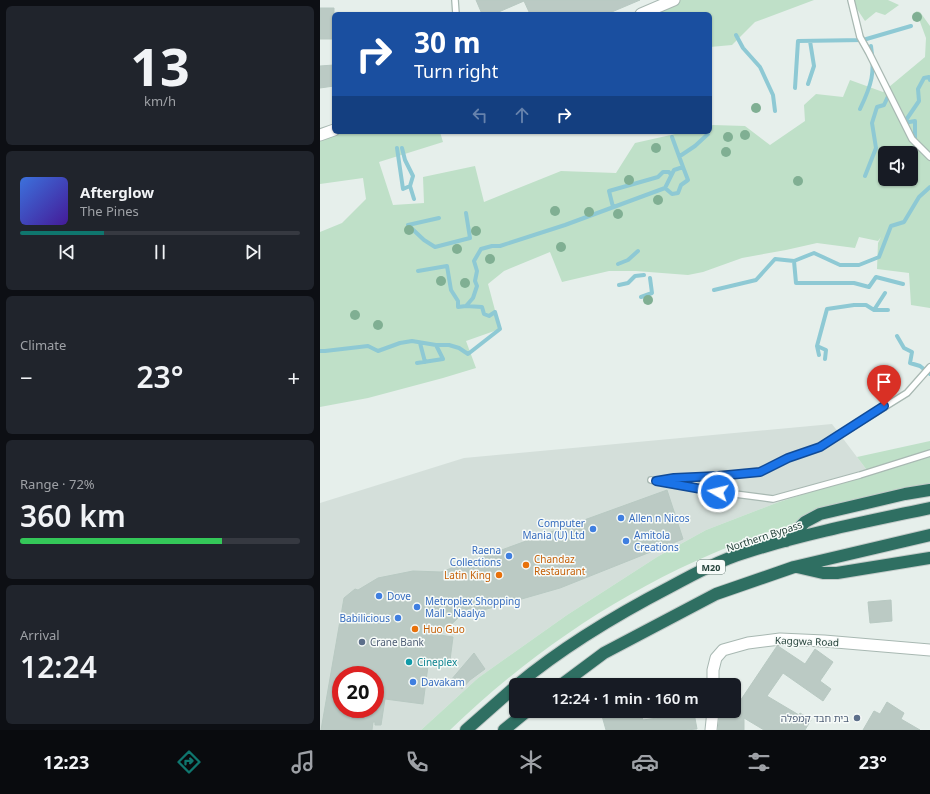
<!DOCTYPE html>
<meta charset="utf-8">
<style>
:root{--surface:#171b24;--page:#20242c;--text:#f1f3f6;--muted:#9ea1a6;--line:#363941;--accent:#0f766e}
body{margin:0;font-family:"Noto Sans","Noto Sans Hebrew",sans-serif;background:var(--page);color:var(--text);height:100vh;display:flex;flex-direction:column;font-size:15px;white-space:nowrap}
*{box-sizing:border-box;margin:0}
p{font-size:13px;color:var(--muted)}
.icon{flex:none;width:22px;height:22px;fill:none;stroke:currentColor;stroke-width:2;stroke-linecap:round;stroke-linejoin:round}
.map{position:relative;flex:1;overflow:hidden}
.sheet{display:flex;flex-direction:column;gap:6px;padding:6px;background:#0d0f14;width:320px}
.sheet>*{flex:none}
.hud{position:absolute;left:12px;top:12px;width:380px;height:122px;border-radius:6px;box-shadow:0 1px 3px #0004;background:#1a4fa0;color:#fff;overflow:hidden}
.buttons{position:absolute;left:558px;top:146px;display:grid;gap:8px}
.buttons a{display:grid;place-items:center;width:40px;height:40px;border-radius:6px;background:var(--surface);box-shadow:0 1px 3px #0004;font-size:20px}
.speed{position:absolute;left:12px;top:666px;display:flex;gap:8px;font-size:20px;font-weight:700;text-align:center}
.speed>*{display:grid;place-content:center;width:52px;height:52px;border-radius:50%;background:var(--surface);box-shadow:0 1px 3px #0004;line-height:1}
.speed .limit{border:6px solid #d22;background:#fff;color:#111}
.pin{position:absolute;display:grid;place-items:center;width:34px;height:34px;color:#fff;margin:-41px -17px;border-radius:50% 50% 50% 0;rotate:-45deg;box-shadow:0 0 4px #0007}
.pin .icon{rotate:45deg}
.me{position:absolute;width:44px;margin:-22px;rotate:278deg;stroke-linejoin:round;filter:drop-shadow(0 0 3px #0008)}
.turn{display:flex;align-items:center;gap:14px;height:84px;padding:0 16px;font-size:18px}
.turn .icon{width:52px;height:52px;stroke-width:2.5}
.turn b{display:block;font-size:28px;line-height:34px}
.lanes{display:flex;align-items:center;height:38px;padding:0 16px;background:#0003;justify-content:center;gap:20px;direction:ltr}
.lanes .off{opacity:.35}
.big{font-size:30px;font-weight:600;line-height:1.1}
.sheet .card{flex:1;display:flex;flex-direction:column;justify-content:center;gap:6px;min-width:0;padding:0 14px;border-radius:6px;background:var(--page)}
.sheet .dial{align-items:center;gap:0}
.dial b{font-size:52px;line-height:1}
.song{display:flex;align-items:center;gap:12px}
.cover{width:48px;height:48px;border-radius:6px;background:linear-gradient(135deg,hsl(220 70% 55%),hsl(260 70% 35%))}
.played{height:4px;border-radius:2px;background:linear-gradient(90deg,var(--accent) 30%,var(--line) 30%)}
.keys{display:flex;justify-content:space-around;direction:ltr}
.heat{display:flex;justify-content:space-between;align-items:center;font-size:22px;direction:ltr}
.charge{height:6px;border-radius:3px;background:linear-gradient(90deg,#34c759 72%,var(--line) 0)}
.trip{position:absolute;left:189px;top:678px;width:232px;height:40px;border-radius:6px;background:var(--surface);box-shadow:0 1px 3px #0004;font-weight:600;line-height:40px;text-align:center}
.menu{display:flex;height:64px;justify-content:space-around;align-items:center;background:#090b0e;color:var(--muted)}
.menu .icon{width:28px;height:28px}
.menu .current{color:var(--accent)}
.menu b{font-size:18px;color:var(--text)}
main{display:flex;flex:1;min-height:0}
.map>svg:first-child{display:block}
.built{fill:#d4dfda;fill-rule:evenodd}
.green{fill:#bfe0c8;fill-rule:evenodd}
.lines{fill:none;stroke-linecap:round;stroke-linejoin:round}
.stream{stroke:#8ec9d4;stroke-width:4}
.building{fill:#bbcac4;stroke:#b8c9c2;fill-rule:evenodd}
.service-casing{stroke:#a8b8b2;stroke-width:8}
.minor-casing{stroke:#a8b8b2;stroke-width:13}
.motorway-casing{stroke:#c2cac8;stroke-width:14}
.service{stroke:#fff;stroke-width:5.5}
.minor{stroke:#fff;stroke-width:11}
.motorway{stroke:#2f6f62;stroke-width:12}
.tree{fill:#80af93}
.route-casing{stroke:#114b97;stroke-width:10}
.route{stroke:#1a73e8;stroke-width:7}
.shop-dot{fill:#3f7fe0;stroke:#f7fbf9;stroke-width:1.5}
.food-dot{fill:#e8710a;stroke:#f7fbf9;stroke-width:1.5}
.service-dot{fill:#5c6f8a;stroke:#f7fbf9;stroke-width:1.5}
.culture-dot{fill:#0f9aa8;stroke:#f7fbf9;stroke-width:1.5}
.labels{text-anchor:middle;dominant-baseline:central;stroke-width:3;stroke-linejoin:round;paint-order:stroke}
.shield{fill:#f7fbf9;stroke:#637a73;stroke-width:1}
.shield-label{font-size:9px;font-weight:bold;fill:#24423a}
.shop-label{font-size:10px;fill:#366cbe;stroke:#f7fbf9;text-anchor:start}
.street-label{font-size:10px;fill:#24423a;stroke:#f7fbf9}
.food-label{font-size:10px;fill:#c56008;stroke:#f7fbf9;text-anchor:start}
.service-label{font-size:10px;fill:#4e5e75;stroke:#f7fbf9;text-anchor:start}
.culture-label{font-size:10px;fill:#0d838f;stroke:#f7fbf9;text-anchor:start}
</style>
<main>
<section class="sheet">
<div class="card dial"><b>13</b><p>km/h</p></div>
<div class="card">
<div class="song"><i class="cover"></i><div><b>Afterglow</b><p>The Pines</p></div></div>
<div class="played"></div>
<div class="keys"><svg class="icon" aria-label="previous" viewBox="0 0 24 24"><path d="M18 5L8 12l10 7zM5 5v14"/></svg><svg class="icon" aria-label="pause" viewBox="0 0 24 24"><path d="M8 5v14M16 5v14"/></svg><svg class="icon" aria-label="next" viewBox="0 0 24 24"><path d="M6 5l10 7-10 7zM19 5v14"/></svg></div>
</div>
<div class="card"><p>Climate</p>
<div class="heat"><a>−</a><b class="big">23°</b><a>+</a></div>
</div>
<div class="card"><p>Range · 72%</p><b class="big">360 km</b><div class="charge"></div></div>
<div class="card"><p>Arrival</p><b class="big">12:24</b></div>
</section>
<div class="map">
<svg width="610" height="730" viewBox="0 0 610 730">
<rect width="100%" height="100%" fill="#e6efeb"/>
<path class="built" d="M512,424L549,473L456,503L386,530L337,557L247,615L158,678L101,730H0V503L144,458ZM21,675H55V709H21Z"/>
<path class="green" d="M360,0H494L435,22L412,45L390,47V14H329Z
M531,0H568L579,5L565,15L556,12L545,21Z
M596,11L600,12L610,26V308L591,305L589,273L557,269L558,243L561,237L558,241L539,237L535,248L497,243L466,250L422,258L383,272L368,275L316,271H289L242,282L230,252L184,271L168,284L180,329L146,341L156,368L123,378L48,398L0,407V232L22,223L46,199L43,178L0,184V187V140L24,132H120L123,142L59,162L73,205L104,203L103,177L155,166L164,202L241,171L296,173L315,143L364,132H390V126L393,125L425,126L450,145L485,121L484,105L496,94L523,97L530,80L563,92L605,57L606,38ZM565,153H591V179H565Z
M610,441V495C572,502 535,510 498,519C483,523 468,526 454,530C332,571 222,641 130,730H101L158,678L247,615L337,557L386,530L456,503L549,473L537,457Z"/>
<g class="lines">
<path class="stream" d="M416,35L423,48L440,67L453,95L455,111
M488,84L494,66L490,41
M475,88L478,41L543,40L591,26
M540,109C552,84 555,73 551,46
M352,137L363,167
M595,143V121L584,123L599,101L598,89L604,78L609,77L610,80
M77,148L83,189L90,186
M82,148L85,160L93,176L90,186L94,199
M360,156L375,146L388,134
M545,176L556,148L552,123L557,107L564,105L570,92
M293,207L289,191L338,177L343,172H349L351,175
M119,218L88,225L104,240L115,247L150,238L146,213
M474,261L476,283H534L549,287L556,277L583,284
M298,264L308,260L318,251
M98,271L127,266L131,290L138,301V307L146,306
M299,285L308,283L315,276L324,275
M394,290L436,280L455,259L474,261L494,253L520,265H539L559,257L571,226L584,222L599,197L610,187
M321,297L332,293L330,278
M554,310L565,293
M577,336L584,348L592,352L590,363L600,366L610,374
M100,343L105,362
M497,346L506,350L505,359
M0,351H5L48,346L58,351L80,343L92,341L116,345H129L139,348L148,354L180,329L175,312L169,316L164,314L162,307L146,306L153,298L157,286L155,281L157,271L154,261L161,249L172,246H180L245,225L345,188L352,194L358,193L361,185L368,180L363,167L354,170L345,188
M499,355L497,346L507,309L534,305H546L554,310H568
M97,363L123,359L116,345"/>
</g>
<path class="building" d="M156,0H320L287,14H210L204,1L174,14H162Z
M0,8H14V39H0Z
M14,65V86L0,88V66Z
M347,490L363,539L240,588L139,617L120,635L133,637L130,660L109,658L103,704L65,699L61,725H55V722H53L52,730H1L24,598L35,589L38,590L58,578L93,571L121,572L129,569ZM21,675H55V709H21Z
M571,600L572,621L550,623L548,602Z
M457,646H458L485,664L495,649L513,662L500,681L511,689L503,701L463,673L447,696L479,715L480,713L491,720L485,730H444L424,718V730H398L400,713H412Z
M154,653L165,669L150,680L142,689L131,680Z
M567,702L584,713L581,719L600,730H543L554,711L560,714Z
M303,711H320L323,720L374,713L377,729L366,730H286L282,716Z"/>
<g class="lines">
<defs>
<path id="service" d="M135,0L136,14
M531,0L540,37L549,53L592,139L610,157
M331,480L384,490L453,499L540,475L610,453
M336,481L354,478L398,476L440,472L468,458L500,447L587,393L610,367"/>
<path id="minor" d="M321,14L354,0
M0,135L14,130
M393,685V670L396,658L403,650L428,643L460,639L504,641L610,650
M391,730L393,711"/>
<path id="motorway" d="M466,541L485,522L500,514L585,494L610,490
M477,567L503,573H517L610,558
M197,685C244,646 296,615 350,587C374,574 400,560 427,552C487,533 549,521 610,508
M241,685L284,653L396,594L474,567L610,535
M146,730L196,686
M184,730L207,711"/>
</defs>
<use href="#service" class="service-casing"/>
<use href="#minor" class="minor-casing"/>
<use href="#motorway" class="motorway-casing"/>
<use href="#service" class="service"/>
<use href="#minor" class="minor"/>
<use href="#motorway" class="motorway"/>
</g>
<g class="tree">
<circle cx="597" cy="17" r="5"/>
<circle cx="436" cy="108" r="5"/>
<circle cx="425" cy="135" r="5"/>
<circle cx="408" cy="137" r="5"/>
<circle cx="336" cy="148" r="5"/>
<circle cx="406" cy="152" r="5"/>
<circle cx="309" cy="180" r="5"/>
<circle cx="478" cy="181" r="5"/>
<circle cx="338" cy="200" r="5"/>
<circle cx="235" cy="211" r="5"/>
<circle cx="269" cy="212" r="5"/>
<circle cx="298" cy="214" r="5"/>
<circle cx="89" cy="230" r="5"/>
<circle cx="156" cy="231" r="5"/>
<circle cx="241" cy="247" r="5"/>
<circle cx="137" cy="249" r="5"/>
<circle cx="170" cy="259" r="5"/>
<circle cx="121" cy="281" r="5"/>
<circle cx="145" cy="283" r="5"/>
<circle cx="328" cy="300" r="5"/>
<circle cx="35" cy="315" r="5"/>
<circle cx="58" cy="325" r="5"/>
</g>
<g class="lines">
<defs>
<path id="route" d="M398,492L336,481L354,478L398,476L440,472L468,458L500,447L564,406"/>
</defs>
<use href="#route" class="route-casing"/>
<use href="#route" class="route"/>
</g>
<g class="shop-dot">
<circle cx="301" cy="518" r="4"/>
<circle cx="273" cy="529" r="4"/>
<circle cx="306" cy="541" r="4"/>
<circle cx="189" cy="556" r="4"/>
<circle cx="59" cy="596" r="4"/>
<circle cx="97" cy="607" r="4"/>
<circle cx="78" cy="618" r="4"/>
<circle cx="93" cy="682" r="4"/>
</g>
<g class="food-dot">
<circle cx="206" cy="565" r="4"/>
<circle cx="179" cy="575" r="4"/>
<circle cx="95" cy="629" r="4"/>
</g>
<g class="service-dot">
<circle cx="42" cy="642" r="4"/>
<circle cx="537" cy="718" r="4"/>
</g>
<circle class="culture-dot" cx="89" cy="662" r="4"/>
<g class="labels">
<rect class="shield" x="377" y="560" width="28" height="14" rx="3"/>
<g class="shield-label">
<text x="391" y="567">M20</text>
</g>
<g class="shop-label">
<text x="309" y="518">Allen n Nicos</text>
<text x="265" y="523" text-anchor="end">Computer<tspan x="265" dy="12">Mania (U) Ltd</tspan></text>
<text x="314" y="535">Amitola<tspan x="314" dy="12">Creations</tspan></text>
<text x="181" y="550" text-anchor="end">Raena<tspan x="181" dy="12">Collections</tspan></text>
<text x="67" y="596">Dove</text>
<text x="105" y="601">Metroplex Shopping<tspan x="105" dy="12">Mall - Naalya</tspan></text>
<text x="70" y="618" text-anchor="end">Babilicious</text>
<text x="101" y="682">Davakam</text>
</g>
<g class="street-label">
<text transform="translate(444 536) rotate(-18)">Northern Bypass</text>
<text transform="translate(487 641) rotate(2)">Kaggwa Road</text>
</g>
<g class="food-label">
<text x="214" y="559">Chandaz<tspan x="214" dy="12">Restaurant</tspan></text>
<text x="171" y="575" text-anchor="end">Latin King</text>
<text x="103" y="629">Huo Guo</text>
</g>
<g class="service-label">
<text x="50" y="642">Crane Bank</text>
<text x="529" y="718" text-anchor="end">בית חבד קמפלה</text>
</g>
<g class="culture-label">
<text x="97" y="662">Cineplex</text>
</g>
</g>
</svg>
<div class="buttons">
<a><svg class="icon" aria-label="sound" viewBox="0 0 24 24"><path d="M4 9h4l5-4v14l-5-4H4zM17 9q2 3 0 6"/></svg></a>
</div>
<div class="speed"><div class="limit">20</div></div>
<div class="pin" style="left:564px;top:406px;background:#d93025"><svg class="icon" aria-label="arrive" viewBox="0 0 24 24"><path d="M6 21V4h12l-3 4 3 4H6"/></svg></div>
<svg class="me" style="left:398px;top:492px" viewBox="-20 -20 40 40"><circle r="17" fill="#1a73e8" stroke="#fff" stroke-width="3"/><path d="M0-11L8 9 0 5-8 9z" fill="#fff"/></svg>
<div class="trip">12:24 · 1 min · 160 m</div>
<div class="hud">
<div class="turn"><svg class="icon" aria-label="right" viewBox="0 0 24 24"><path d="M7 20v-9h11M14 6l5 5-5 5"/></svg><div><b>30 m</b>Turn right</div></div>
<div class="lanes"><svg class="icon off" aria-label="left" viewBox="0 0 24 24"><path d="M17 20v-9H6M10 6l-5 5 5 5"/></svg><svg class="icon off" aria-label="ahead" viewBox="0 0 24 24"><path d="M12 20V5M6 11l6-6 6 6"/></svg><svg class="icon" aria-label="right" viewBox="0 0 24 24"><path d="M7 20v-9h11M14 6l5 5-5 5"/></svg></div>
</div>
</div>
</main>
<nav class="menu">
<b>12:23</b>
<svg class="icon current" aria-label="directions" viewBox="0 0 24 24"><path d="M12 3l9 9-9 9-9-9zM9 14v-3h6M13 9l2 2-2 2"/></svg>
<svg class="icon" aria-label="music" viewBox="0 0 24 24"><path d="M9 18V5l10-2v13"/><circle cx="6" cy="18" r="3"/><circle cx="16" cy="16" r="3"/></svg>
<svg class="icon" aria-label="phone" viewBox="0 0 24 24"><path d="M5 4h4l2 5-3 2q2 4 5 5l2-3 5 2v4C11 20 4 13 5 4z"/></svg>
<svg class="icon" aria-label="climate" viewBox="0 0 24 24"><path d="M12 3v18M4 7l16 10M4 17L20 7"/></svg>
<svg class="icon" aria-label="car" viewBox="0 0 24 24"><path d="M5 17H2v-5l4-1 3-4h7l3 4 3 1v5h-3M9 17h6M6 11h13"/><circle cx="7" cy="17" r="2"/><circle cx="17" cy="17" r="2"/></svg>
<svg class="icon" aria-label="filters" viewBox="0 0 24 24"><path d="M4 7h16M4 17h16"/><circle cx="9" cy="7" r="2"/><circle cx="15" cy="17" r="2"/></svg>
<b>23°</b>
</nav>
